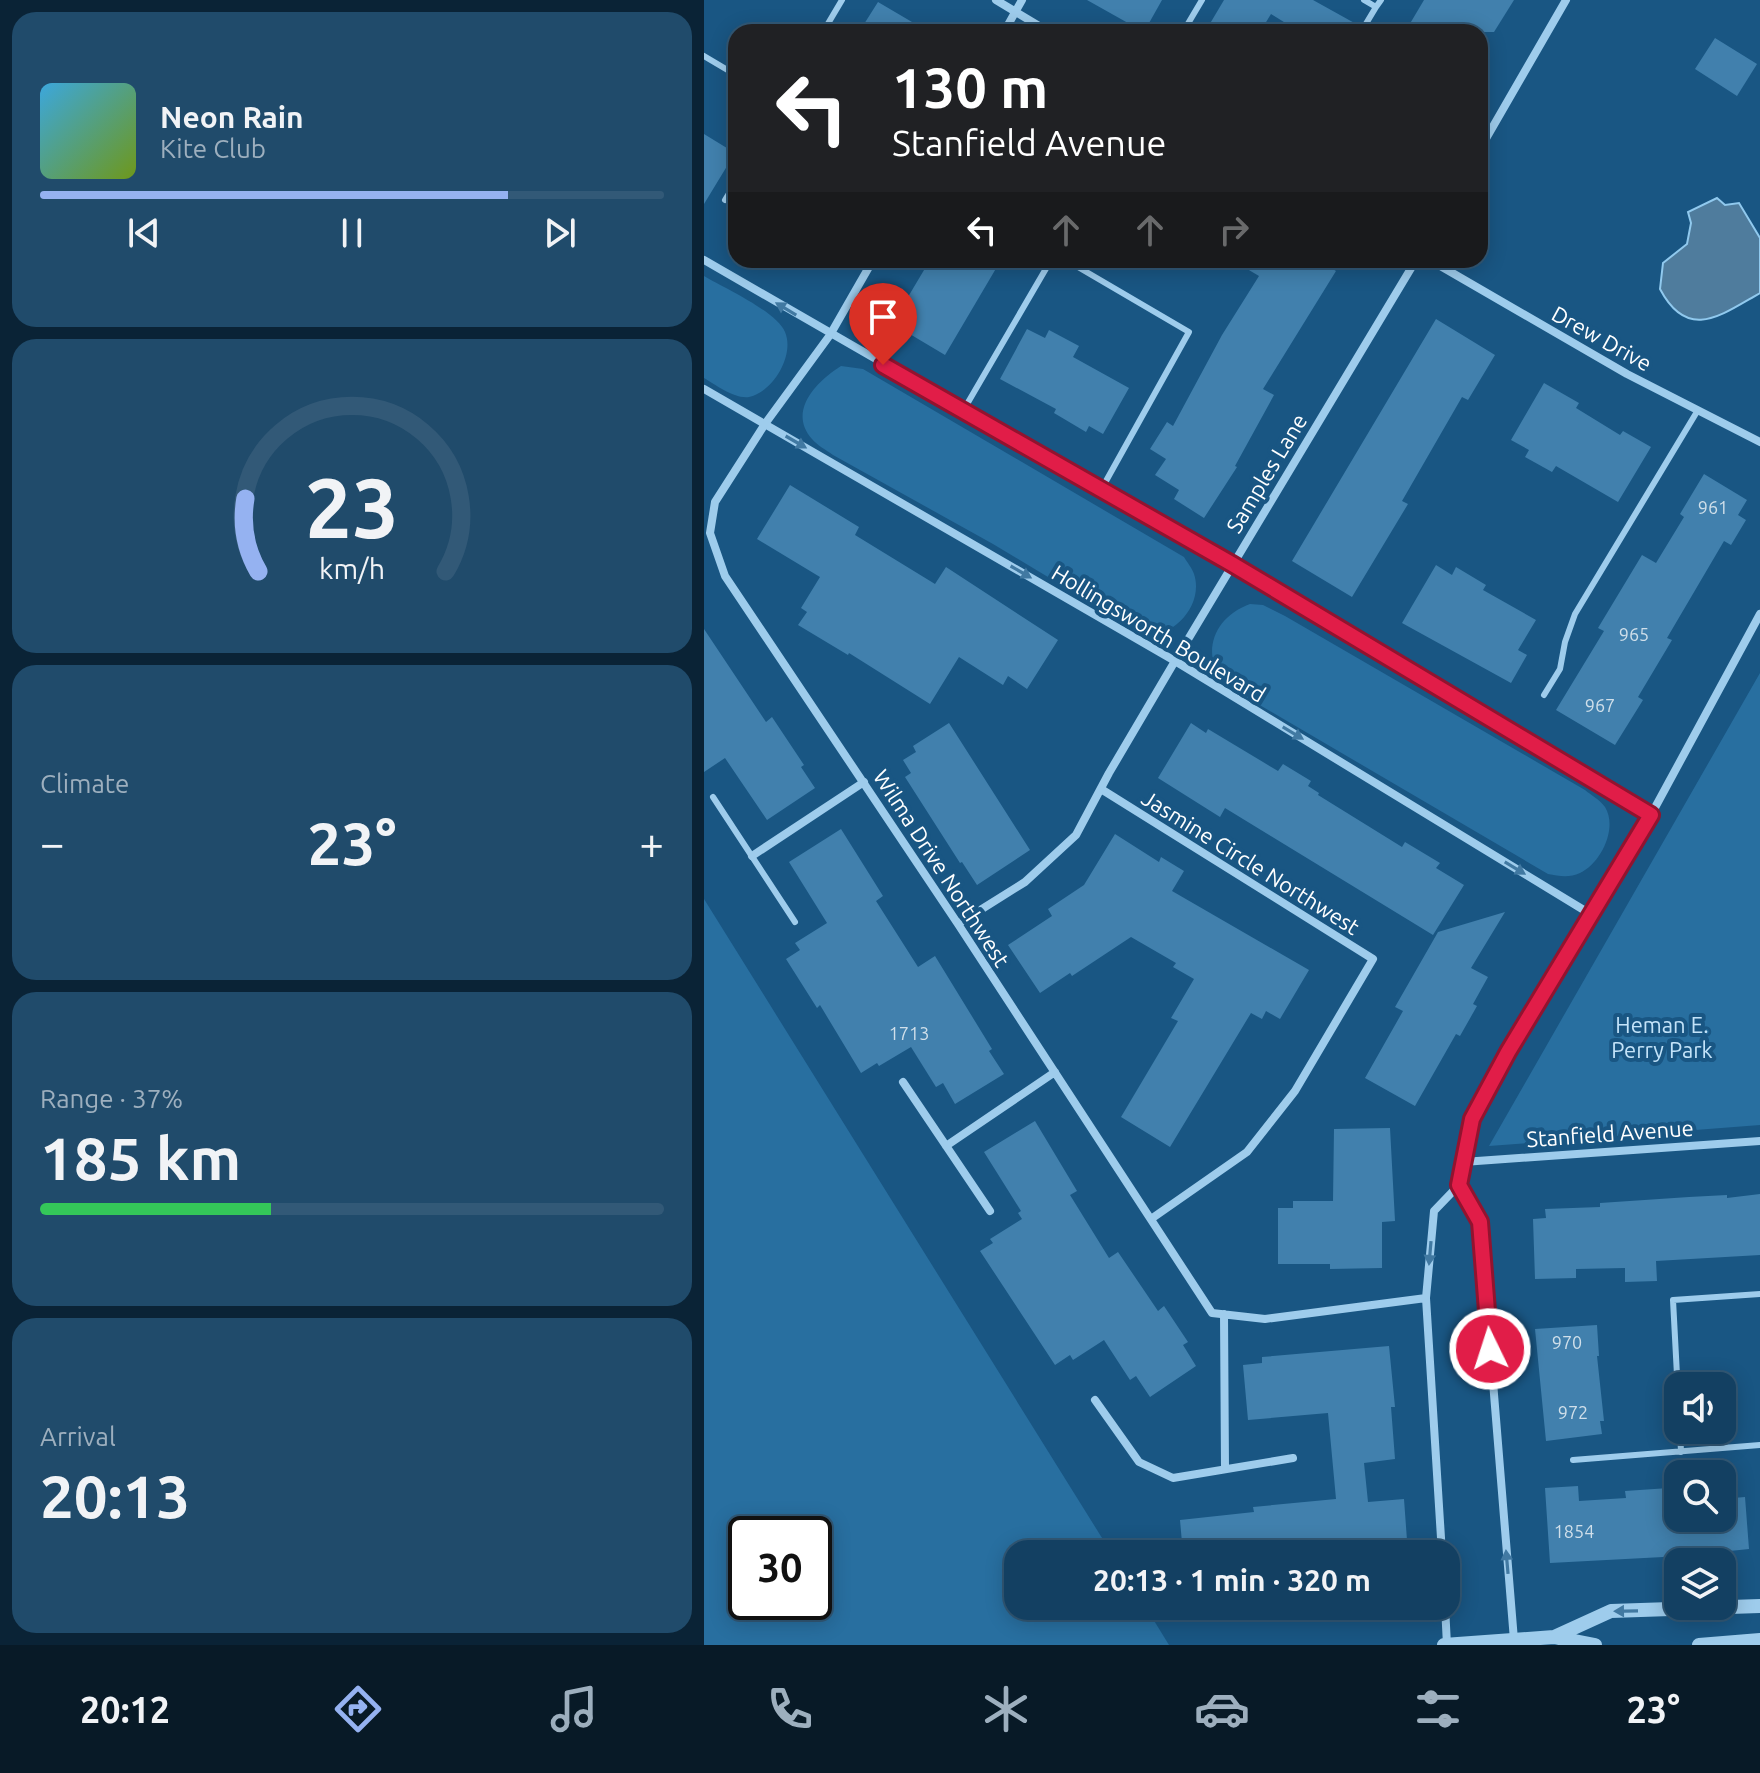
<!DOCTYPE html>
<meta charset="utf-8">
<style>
:root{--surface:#134062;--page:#204b6b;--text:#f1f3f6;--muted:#9dafbe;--line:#325977;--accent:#95b2f1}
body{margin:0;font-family:Ubuntu,sans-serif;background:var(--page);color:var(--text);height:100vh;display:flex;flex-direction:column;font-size:30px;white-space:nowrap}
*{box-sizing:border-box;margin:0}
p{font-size:26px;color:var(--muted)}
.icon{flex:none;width:44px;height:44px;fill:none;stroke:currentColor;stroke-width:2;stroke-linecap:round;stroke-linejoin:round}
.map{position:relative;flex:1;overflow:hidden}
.sheet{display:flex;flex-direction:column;gap:12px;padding:12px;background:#0a2336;width:704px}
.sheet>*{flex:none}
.banner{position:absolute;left:24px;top:24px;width:760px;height:244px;border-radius:24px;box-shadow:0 4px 20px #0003,0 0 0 2px var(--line);background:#202124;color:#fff;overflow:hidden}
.fabs{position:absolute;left:960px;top:1372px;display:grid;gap:16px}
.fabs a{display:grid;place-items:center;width:72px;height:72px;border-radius:16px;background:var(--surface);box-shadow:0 4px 20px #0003,0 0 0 2px var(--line);font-size:40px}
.speed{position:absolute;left:24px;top:1516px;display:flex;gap:16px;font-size:40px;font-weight:700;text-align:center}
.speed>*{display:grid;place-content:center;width:104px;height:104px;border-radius:50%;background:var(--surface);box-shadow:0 4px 20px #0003,0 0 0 2px var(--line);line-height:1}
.speed .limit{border:4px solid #111;border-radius:12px;background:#fff;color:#111}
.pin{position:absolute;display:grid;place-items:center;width:68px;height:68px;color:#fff;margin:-82px -34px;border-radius:50% 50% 50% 0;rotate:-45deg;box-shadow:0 0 8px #0007}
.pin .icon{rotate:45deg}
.me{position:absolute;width:88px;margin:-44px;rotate:356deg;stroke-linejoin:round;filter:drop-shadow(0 0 6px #0008)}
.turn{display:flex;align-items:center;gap:28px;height:168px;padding:0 32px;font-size:36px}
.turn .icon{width:104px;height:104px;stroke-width:2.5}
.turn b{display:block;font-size:56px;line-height:68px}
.lanes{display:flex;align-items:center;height:76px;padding:0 32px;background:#0003;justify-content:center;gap:40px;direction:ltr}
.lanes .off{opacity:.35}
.big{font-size:60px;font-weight:700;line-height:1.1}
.sheet .widget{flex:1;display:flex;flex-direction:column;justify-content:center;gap:12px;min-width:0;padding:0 28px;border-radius:24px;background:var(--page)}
.sheet .dial{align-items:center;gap:0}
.dial svg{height:208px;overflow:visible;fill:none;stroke:var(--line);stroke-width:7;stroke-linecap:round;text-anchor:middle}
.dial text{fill:var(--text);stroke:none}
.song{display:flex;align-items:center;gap:24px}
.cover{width:96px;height:96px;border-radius:12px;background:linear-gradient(135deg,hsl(200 70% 55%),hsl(80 70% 35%))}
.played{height:8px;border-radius:4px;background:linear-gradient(90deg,var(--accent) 75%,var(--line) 75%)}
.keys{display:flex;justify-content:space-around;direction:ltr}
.heat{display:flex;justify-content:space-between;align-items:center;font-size:44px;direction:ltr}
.charge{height:12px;border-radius:6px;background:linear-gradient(90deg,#34c759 37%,var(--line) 0)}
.trip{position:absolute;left:300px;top:1540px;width:456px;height:80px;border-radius:24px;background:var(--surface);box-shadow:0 4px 20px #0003,0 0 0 2px var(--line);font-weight:700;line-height:80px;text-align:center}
.tab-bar{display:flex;height:128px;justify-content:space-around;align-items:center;background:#081a27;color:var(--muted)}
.tab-bar .icon{width:56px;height:56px}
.tab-bar .current{color:var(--accent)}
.tab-bar b{font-size:36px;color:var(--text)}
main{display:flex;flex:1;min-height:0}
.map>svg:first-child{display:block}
.green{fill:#286fa0;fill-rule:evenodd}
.water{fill:#4f7c9d;stroke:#90c9ee;stroke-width:2}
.building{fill:#4180ad}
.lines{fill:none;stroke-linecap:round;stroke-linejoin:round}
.service{stroke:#9eccec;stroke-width:6}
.minor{stroke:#9eccec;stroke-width:8}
.tertiary{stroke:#9eccec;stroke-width:14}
.oneway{fill:#4179a2}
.route-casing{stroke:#92132f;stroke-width:20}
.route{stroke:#e11d48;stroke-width:14}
.labels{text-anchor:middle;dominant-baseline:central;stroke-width:8;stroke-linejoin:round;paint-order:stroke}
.number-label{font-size:18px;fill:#d0dfea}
.street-label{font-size:22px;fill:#fff;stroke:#195683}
.park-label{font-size:22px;fill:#c3e3f9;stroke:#195683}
</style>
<main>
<section class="sheet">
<div class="widget">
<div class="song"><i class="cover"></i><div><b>Neon Rain</b><p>Kite Club</p></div></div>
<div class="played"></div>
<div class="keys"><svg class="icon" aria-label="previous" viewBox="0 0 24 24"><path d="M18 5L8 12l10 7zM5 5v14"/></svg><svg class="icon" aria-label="pause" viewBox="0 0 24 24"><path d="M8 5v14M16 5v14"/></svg><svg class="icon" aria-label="next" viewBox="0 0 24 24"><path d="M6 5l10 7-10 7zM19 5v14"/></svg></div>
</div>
<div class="widget dial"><svg viewBox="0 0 100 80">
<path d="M14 69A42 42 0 1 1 86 69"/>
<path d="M14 69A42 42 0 0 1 9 41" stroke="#95b2f1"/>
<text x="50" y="56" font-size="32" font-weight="700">23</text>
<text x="50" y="72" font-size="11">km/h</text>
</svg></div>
<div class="widget"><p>Climate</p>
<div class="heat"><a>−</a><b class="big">23°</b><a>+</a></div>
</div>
<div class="widget"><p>Range · 37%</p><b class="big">185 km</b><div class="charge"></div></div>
<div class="widget"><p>Arrival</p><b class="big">20:13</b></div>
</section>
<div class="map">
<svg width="1056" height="1645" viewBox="0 0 1056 1645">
<rect width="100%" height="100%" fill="#195683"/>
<path class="green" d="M0,276C20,288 72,311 81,332C91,355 69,392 45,397C30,399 12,385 0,378Z
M137,366L159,369L480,557C483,562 488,568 490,574C500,604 471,636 442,636L289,544L129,455C122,450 113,445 108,439C83,411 113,381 137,366Z
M546,604L559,605L581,616L881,790C887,795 896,800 901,807C914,828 897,863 876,873C865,878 855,876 844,874L520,684C496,653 510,617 546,604Z
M1056,673V1125L785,1146Z
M0,899L408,1554H314V1606H441L465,1645H0ZM110,1534V1602H42V1534Z"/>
<path class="water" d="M1013,198L1021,205L1035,203L1056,238V293C1017,315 984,342 956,289L959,263L983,244L987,223L984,212Z"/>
<path class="building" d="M383,0H458L440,32Z
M520,0H609L654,25L651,32H596L567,14L556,32H501Z
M720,0H810L790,32H701Z
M174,2L225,32H155Z
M1011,38L1053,64L1033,96L991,69Z
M0,134L31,153L0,204Z
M226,260H297L241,355L194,327L204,310L198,307Z
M528,260H614L632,271L559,389L570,395L531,466L533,467L500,518L470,499L475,490L451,475L462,459L446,449L463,422L469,426L518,335L555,276Z
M732,319L791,355L764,400L758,397L698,501L704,504L648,597L588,561Z
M323,329L341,338L345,330L375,346L369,357L425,388L399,434L385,426L382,432L350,413L352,409L296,379Z
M840,383L875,403L872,408L916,435L919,431L947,447L914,502L852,466L848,472L821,457L825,450L807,440Z
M1000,474L1043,500L1034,515L1042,520L1027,545L1020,541L963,638L968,640L934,697L939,700L911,745L852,710L900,631L894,628L938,555L952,563L980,517L976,514Z
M86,485L155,527L151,535L231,584L242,567L354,640L323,689L304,676L299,685L255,657L226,704L145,653L144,655L94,625L103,612L97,608L116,577L53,539Z
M732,565L748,575L752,567L782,585L779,590L832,620L814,650L823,655L807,683L698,623Z
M0,629L62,722L68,717L100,765L97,767L111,788L63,820L21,758L0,772Z
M245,723L326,850L273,885L258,862L256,863L201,777L207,773L199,760L212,752L209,746Z
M487,723L502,733L504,729L574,771L579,764L607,781L604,786L615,793L614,795L698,847L701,842L736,863L732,868L760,885L729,935L521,808L516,817L454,778Z
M137,829L179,896L172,901L214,967L231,956L288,1049L285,1051L300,1074L251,1104L239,1083L232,1087L207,1047L175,1066L173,1063L157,1073L116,1005L113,1008L82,959L96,950L91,943L123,923L85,862Z
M411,834L455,862L457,857L480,871L468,891L605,970L576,1019L562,1011L558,1019L547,1013L466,1147L417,1117L474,1021L467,1018L490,979L469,967L472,963L427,937L368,976L366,973L336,993L304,945L348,916L344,909L380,885Z
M801,912L767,968L784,977L769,1004L773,1006L756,1036L752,1034L711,1106L661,1078L699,1011L691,1007L734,932Z
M331,1121L373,1191L366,1195L405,1258L414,1252L454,1311L460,1306L484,1342L479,1345L492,1366L446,1397L432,1376L426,1380L400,1340L369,1360L366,1355L351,1365L276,1251L289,1243L286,1239L318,1219L314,1213L317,1211L280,1152Z
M686,1128L691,1221L678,1222V1268L626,1269V1264H574V1208H589V1201H629L630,1129Z
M1056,1194V1255L952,1261L953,1281L921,1282V1268L872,1269V1278L831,1279L829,1219L842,1218L841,1209L896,1207V1203L985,1197L1023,1195V1198Z
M893,1325L895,1356H893L900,1421H896L898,1434L842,1441L831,1329Z
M685,1346L691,1407H687L691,1459L660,1463L664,1502L700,1499L704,1554H479L476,1520L550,1512L549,1507L632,1499L624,1413L544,1420L539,1365L558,1363V1357Z
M874,1486L875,1501L922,1498L921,1491L965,1488L967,1518H1018V1499L1041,1497L1045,1549L978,1556L846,1563L841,1488Z"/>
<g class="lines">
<path class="service" d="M660,0L672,7L677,0
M119,32L138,0
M479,32L498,0
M657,32L672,7
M0,56L32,75
M21,200L32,182
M362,260L485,332L397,490
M259,411L347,260
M840,695L856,669L861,642L871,614L994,410
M9,797L91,922
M974,1394L969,1300L1056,1294
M976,1430L977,1452
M869,1460L1056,1445"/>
<path class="minor" d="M292,0L345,32
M300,32L318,0
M776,149L862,0
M0,260L528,564L947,815
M169,260L126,335L61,424L11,502L6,533L21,576L254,924L508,1313L561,1319L722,1298
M726,260L923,374L1056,442
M0,389L471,661L888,915
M397,789L669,959L591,1091L543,1152L447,1219
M48,856L160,782
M254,924L321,882L372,835L405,773L471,661L712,260
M199,1082L286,1211
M242,1146L351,1072
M759,1162L1056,1141
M755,1185L776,1222L810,1640
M520,1314L521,1469
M391,1400L435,1462L469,1478L589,1458
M738,1554L722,1298L730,1211L755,1185L768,1119L804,1052L947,815L1056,614
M741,1606L743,1645"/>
<path class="tertiary" d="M850,1637L907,1611L1056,1606
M740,1645L850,1637L891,1645
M995,1645L1056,1640"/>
</g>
<defs><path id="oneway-solid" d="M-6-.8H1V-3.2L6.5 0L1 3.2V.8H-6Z" transform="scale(2)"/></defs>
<g class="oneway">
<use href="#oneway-solid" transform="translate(82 309) rotate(-149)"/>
<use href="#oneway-solid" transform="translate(92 442) rotate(30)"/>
<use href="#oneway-solid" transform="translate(317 572) rotate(30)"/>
<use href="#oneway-solid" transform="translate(589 733) rotate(31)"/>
<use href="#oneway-solid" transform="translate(811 868) rotate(31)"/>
<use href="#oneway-solid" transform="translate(726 1253) rotate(95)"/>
<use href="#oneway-solid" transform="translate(803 1562) rotate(-95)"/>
<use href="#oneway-solid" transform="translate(922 1611) rotate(179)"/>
</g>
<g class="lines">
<defs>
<path id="route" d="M179,365L528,564L947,815L804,1052L768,1119L755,1185L776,1222L786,1349"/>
</defs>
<use href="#route" class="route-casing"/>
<use href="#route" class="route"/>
</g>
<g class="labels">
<g class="number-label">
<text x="1009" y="507">961</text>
<text x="930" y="634">965</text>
<text x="896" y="705">967</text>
<text x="205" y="1033">1713</text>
<text x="863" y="1342">970</text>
<text x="869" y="1412">972</text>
<text x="870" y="1531">1854</text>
</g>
<g class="street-label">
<text transform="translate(898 338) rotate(29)">Drew Drive</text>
<text transform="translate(562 473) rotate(-59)">Samples Lane</text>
<text transform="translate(455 633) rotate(31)">Hollingsworth Boulevard</text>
<text transform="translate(547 862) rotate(32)">Jasmine Circle Northwest</text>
<text transform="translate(238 868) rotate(57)">Wilma Drive Northwest</text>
<text transform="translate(906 1133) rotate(-4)">Stanfield Avenue</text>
</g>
<g class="park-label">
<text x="958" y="1024">Heman E.<tspan x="958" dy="25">Perry Park</tspan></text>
</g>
</g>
</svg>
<div class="fabs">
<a><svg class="icon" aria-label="sound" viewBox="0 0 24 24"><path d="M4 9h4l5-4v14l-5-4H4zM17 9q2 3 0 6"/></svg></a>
<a><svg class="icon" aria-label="search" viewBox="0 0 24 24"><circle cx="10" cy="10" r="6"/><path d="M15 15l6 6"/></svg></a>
<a><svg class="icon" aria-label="layers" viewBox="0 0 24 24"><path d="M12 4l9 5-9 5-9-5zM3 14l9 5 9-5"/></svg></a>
</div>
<div class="speed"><div class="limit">30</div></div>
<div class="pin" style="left:179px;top:365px;background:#d93025"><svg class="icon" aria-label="arrive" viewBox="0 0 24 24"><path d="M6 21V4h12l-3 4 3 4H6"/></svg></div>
<svg class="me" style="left:786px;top:1349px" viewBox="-20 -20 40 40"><circle r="17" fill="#e11d48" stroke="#fff" stroke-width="3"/><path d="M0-11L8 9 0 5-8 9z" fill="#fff"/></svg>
<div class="trip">20:13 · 1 min · 320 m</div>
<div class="banner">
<div class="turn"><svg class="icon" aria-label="left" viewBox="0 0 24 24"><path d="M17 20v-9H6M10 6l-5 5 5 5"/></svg><div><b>130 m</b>Stanfield Avenue</div></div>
<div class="lanes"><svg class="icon" aria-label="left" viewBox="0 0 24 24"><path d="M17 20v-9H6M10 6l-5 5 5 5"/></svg><svg class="icon off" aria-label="ahead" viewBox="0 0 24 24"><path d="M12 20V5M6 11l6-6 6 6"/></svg><svg class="icon off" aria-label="ahead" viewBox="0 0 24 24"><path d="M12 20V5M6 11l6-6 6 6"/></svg><svg class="icon off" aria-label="right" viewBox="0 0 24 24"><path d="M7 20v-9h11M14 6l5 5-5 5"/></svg></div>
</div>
</div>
</main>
<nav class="tab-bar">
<b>20:12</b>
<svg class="icon current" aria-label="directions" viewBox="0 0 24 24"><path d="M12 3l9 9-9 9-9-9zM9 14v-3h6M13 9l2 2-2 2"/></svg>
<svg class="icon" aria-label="music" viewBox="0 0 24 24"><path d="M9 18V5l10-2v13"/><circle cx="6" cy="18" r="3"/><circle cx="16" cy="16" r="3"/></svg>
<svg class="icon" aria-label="phone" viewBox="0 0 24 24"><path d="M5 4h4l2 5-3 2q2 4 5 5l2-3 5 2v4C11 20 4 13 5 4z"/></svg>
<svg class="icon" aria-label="climate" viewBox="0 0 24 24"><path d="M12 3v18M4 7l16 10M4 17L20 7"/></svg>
<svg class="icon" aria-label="car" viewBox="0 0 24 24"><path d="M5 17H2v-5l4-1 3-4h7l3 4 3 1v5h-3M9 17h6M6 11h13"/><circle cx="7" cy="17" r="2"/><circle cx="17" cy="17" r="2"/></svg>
<svg class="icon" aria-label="filters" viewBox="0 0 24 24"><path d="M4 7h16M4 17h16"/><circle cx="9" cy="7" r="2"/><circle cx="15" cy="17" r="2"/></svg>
<b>23°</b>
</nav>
